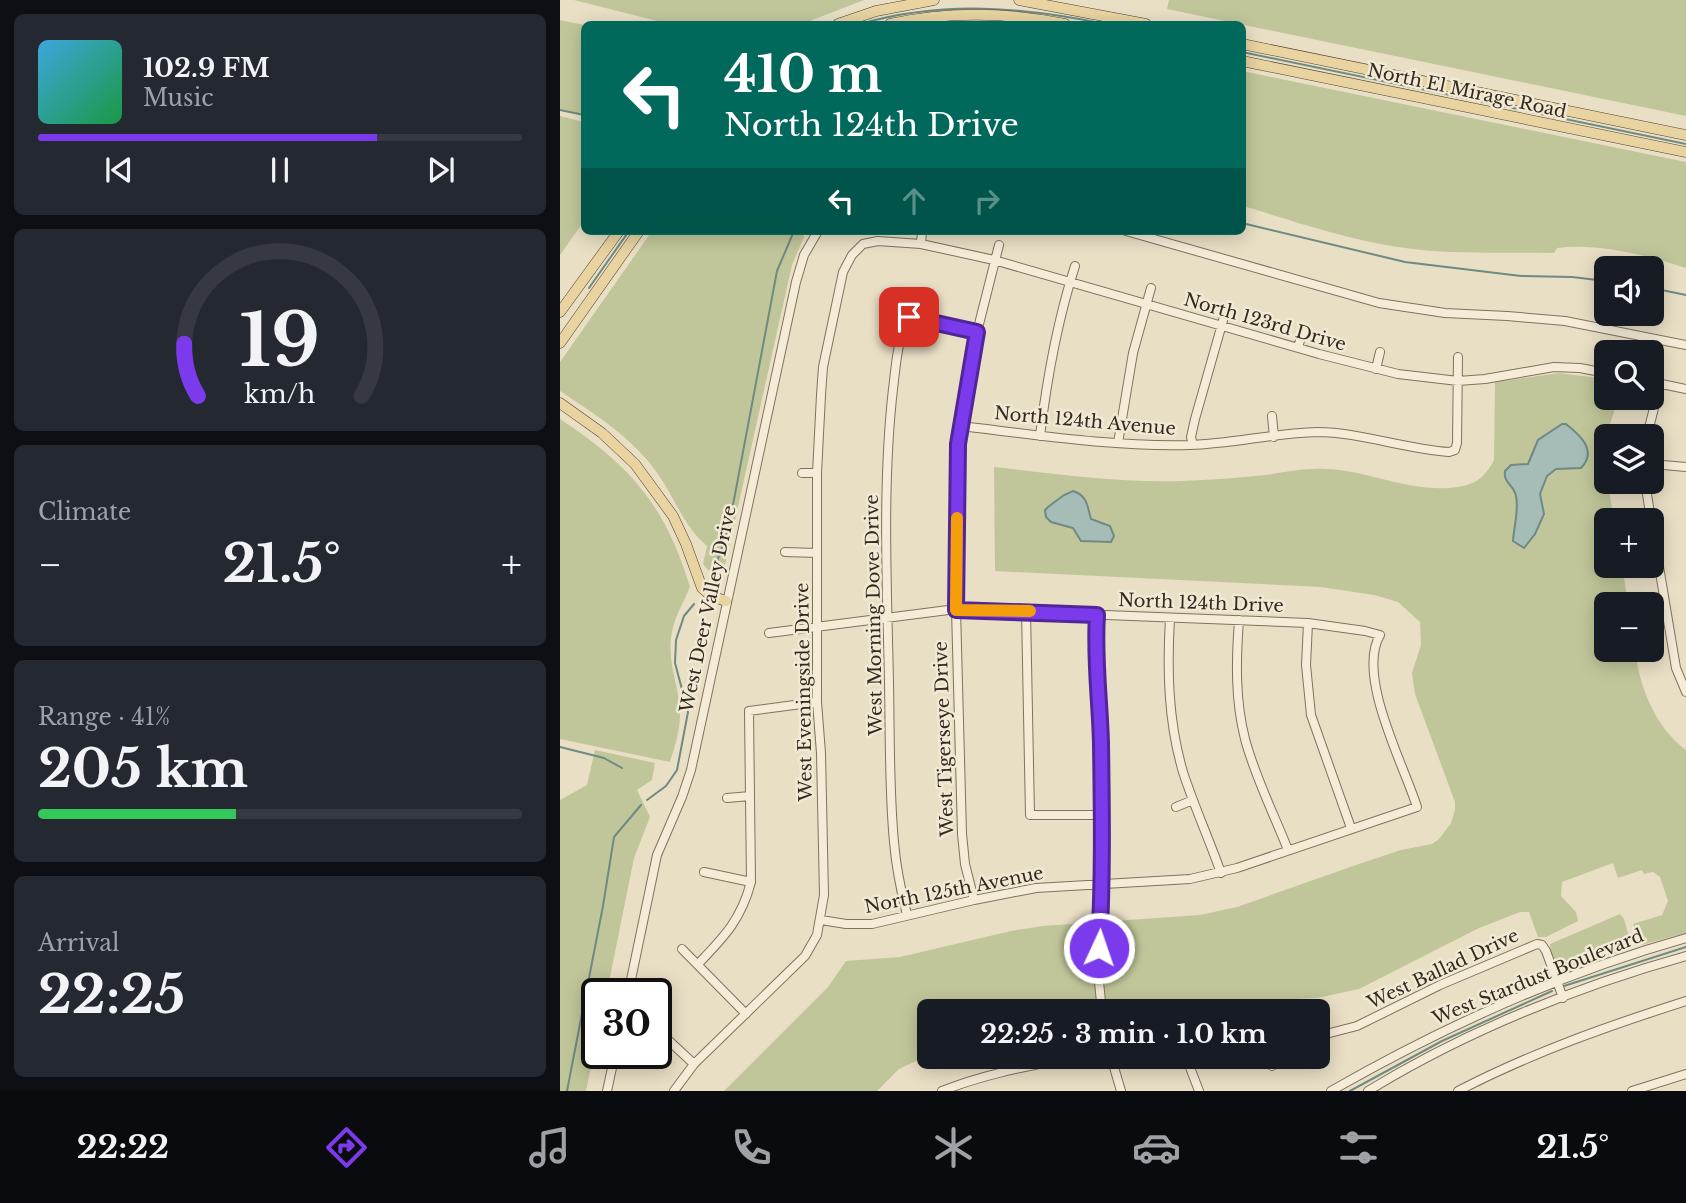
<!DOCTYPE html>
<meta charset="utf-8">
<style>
:root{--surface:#171b24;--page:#242831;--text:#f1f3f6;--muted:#9ea1a6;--line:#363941;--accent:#7c3aed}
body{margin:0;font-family:"Libre Baskerville",serif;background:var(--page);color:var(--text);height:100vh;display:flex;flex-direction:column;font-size:26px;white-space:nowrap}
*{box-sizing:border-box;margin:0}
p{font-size:23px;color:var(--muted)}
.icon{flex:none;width:38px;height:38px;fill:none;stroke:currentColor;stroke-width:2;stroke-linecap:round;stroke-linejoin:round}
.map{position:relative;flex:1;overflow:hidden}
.panel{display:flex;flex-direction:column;gap:14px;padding:14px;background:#0d0f14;width:560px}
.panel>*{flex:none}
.banner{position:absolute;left:21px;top:21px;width:665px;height:214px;border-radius:10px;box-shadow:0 4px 18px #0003;background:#00695c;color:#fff;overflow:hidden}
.fabs{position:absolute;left:1034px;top:256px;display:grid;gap:14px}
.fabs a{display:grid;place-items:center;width:70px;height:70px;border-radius:10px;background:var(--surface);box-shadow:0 4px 18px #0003;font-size:35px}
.speed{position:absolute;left:21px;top:978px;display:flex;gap:14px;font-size:35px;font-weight:700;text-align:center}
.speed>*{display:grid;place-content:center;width:91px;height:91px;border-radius:50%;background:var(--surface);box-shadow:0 4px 18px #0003;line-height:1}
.speed .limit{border:4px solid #111;border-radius:10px;background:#fff;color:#111}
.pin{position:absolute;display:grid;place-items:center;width:60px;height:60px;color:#fff;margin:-30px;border-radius:14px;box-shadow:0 4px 10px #0006}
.me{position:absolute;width:77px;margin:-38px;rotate:3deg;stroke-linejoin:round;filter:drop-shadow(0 0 5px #0008)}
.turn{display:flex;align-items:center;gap:24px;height:147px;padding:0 28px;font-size:32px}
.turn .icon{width:91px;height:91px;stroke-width:2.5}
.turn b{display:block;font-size:49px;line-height:60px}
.lanes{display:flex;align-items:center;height:66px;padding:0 28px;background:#0003;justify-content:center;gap:35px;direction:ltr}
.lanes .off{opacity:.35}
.big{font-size:52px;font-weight:700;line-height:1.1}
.panel .widget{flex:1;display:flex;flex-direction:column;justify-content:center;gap:10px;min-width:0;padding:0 24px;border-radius:10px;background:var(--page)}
.panel .dial{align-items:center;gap:0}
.dial svg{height:182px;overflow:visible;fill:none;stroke:var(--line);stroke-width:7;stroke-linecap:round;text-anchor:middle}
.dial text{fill:var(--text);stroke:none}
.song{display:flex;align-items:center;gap:21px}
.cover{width:84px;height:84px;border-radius:10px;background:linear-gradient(135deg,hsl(200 70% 55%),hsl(140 70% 35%))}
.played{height:7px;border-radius:4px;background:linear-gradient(90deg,var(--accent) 70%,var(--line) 70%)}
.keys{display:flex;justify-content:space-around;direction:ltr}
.heat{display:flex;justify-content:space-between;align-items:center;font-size:38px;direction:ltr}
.charge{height:10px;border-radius:5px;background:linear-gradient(90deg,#34c759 41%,var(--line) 0)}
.trip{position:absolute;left:357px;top:999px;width:413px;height:70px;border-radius:10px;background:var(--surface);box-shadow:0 4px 18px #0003;font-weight:700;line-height:70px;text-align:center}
.menu{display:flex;height:112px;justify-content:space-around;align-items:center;background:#090b0e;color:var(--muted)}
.menu .icon{width:49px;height:49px}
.menu .current{color:var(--accent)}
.menu b{font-size:32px;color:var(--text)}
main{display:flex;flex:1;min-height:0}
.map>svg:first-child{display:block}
.green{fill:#c1c69a}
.water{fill:#a6bdb7;stroke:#6e8a83;stroke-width:2}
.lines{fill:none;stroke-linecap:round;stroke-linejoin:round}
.stream{stroke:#6e8a83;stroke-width:2}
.minor-casing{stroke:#82715d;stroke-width:10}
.major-casing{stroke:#514031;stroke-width:11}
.minor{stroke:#f5ecd8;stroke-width:8}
.major{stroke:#e8d3a1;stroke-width:10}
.route-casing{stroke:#51269a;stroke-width:18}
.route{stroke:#7c3aed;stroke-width:12}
.slow{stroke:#f59e0b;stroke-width:12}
.labels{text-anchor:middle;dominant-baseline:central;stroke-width:5;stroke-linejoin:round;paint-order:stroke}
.street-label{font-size:18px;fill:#342a20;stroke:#f1e9d4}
</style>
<main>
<section class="panel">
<div class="widget">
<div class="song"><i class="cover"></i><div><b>102.9 FM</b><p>Music</p></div></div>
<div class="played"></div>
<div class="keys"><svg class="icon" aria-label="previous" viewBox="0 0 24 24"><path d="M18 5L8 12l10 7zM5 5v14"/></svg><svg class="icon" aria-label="pause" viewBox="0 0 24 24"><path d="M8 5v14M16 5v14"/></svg><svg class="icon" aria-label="next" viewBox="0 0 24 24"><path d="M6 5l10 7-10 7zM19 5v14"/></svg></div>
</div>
<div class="widget dial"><svg viewBox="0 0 100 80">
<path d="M14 69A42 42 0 1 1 86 69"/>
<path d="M14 69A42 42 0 0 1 8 46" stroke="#7c3aed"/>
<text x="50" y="56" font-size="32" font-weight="700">19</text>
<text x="50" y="72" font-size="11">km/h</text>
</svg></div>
<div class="widget"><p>Climate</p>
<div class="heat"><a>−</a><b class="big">21.5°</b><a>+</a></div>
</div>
<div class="widget"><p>Range · 41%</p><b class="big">205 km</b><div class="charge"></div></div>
<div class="widget"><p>Arrival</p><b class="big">22:25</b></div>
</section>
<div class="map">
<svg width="1126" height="1091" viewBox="0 0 1126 1091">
<rect width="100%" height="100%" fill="#e9dfc5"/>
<path class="green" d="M14,0H304L242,24H109Z
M609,0H1126V116L607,9Z
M0,20L24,25V115L0,109Z
M682,71L1126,162V268C1086,255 1038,243 997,248L994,253C942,252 889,255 838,247C785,239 734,221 683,206Z
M0,116L24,122V221L0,255Z
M92,231H244V237L232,265L165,565L159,572L148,570L143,564L147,546C125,528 114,497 98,474C73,438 36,415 0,391V362Z
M999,373L1046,379V397H1059L1046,436L1044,459L1054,520H1046V565H1062L1068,604H1046V649H1075C1079,686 1095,727 1126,750V933L1081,945L1073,924L1102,915L1108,901L1100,877L1093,872L1084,874L1082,870L1058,878L1053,863L1002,882L1001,896L1016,912L1018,921L986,937H978L969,912H960L919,928L799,989L757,998L615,1005L567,1011L369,1012V1055L339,1069L317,1091H164L268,987L286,961L340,957L451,931L482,926L640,915L677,907L799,864L841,850L872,844L879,839L891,823L895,810V802L855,694L852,673L861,645L860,622L838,602L814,595L761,587L435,571L434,467C496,474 559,483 621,481C649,480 678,478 706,475C726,472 745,468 765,469C810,470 856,496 903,486C918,483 927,474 934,460L935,382Z
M0,419C71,466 105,505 130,587C123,604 113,619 111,638C108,668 120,688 120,714C120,731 115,746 110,762L0,739Z
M35,750L95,763L92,780L77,790L90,817L74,858L49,982L45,994H37V1038L26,1091H0V800L27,785Z
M1060,914L1064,919L1072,948L999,971L991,953L990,944Z"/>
<path class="water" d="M1002,424H1006C1020,435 1038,451 1021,468L996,469L987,476L980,494L984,514L975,534L964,548L953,541C954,525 959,511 956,496C954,485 943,483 945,471L951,465L968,464L978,440Z
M513,491C528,496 527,506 531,519L550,526L554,536L551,542L521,541L513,528L491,522L486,517L485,510L488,507L504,495Z"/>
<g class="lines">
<path class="stream" d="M300,24C384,0 461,7 546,24
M682,52L1126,144
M0,110L24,115
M682,223L845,262L961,276L1012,277L1046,281
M29,288L69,231
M1092,288L1126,295
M154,570L167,533L173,505L217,271L234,231
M0,747L44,758L62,768
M87,800L106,786L117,770L128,712L115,663L116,640L124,616L134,604
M1004,986L1126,947
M7,1091L43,906L54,837L81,805
M790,1091L882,1041L992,991"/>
<defs>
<path id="minor" d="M566,231L819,303L885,313L947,316L1005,321L1126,345
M361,244L362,231
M738,347L744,328
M816,369L820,352
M1092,382L1126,389
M712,416L714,437
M401,426C477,435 553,447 630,445C672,444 714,433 757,432C799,432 845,449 889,452L895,450L897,443L898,357
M480,436C487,378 497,322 515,266
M1087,436L1100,384
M558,443L573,353L591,288
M633,445L631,437L635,419L666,310
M1092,464L1126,467
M242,473H257
M1085,481L1091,520
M1092,525L1116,668L1126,692
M225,552L257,553
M466,611L470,815H542
M537,615L535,643L541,741L542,885L538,972L542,1012
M610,618C607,670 608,721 623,772C634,806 649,839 661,873
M679,620C676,660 675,700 685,739C695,777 714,814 728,850
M748,623L746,665L751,715L791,828
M209,633L396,609L748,623L805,631L820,635C796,676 844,765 857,807L677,868L630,879L476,888L414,900L312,924H286L261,920
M167,798L190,796
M616,807L633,800
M144,872L191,882
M414,900L405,864L402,834L396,609L398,444L417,332L439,245
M347,915C341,891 336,867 334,842C329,789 330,735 329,682C327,585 322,486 333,389C336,366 337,337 350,317L417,332
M122,949L186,1014
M138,964C164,937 181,920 191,882L189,711L257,702
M68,994L97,855L122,797L131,770L236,282L244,255L258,231
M758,1036L797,1026L880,985L977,944L982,945L986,951L1003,998
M106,1038L134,1064
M551,1057L561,1091
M626,1057L639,1091
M712,1057V1066
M47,1091L55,1054
M114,1091L134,1064L245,956L257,935L264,895L261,753L257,702V473L261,395L263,367L283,272L292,255L303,244L318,241L361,244L434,260L759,354L838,374L898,381L925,379L994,367L1020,368L1046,373
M382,1091C424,1074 469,1066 514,1057
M771,1091C883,1027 1001,973 1126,938
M808,1091C904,1032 1018,986 1126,956
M898,1091C971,1053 1048,1026 1126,1001
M1072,1091L1126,1074"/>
<path id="major" d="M459,0L586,24
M278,24L316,11L374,0
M330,24C390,11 446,12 505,24
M682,44L1126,135
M682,61L1126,152
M0,312L59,231
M0,343L79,231
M0,403L42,433L75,464L113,516L126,544L142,588L151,596L166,601"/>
</defs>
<use href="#minor" class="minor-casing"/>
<use href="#major" class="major-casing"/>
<use href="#minor" class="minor"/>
<use href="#major" class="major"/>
</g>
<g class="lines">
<defs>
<path id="route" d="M349,317L417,332L398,444L396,610L537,615C534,658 540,701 541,744C542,812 543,880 539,948"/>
</defs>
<use href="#route" class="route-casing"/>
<use href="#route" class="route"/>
<path class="slow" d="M397,518L396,610L470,611"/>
</g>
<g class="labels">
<g class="street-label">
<text transform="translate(907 91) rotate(12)">North El Mirage Road</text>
<text transform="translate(705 322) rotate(16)">North 123rd Drive</text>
<text transform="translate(525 421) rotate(5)">North 124th Avenue</text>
<text transform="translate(641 603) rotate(2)">North 124th Drive</text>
<text transform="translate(148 609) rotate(-78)">West Deer Valley Drive</text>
<text transform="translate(314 615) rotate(-91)">West Morning Dove Drive</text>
<text transform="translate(244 692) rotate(-91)">West Eveningside Drive</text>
<text transform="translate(384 739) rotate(-92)">West Tigerseye Drive</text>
<text transform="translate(394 890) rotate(-11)">North 125th Avenue</text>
<text transform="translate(883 969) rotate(-25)">West Ballad Drive</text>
<text transform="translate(978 977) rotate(-22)">West Stardust Boulevard</text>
</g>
</g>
</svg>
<div class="fabs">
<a><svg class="icon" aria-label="sound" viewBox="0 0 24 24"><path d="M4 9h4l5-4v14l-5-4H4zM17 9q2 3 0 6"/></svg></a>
<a><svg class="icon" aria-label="search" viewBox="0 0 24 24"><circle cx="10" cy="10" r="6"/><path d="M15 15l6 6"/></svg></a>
<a><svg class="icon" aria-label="layers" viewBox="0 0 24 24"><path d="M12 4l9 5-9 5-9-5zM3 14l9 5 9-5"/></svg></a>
<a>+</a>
<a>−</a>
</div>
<div class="speed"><div class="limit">30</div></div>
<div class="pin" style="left:349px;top:317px;background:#d93025"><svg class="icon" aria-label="arrive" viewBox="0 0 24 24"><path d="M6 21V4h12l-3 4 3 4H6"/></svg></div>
<svg class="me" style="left:539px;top:948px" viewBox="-20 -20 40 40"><circle r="17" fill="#7c3aed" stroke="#fff" stroke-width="3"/><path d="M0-11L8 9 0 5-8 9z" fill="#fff"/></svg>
<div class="trip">22:25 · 3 min · 1.0 km</div>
<div class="banner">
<div class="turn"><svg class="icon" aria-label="left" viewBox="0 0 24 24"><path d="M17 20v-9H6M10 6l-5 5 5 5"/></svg><div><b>410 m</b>North 124th Drive</div></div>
<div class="lanes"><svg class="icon" aria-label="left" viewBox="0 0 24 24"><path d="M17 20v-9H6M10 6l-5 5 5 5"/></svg><svg class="icon off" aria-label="ahead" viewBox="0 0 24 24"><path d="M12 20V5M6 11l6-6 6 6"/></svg><svg class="icon off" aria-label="right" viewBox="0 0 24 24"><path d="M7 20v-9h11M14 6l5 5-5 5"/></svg></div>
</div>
</div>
</main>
<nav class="menu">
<b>22:22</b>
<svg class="icon current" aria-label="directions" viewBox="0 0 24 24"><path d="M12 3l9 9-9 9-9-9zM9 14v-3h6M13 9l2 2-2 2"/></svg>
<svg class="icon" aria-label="music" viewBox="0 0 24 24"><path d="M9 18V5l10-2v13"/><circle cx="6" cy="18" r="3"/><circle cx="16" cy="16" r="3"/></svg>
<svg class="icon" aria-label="phone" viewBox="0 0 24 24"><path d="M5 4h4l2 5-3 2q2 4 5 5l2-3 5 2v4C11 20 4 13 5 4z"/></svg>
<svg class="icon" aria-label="climate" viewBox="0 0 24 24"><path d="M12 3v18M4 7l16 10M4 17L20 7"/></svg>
<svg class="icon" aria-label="car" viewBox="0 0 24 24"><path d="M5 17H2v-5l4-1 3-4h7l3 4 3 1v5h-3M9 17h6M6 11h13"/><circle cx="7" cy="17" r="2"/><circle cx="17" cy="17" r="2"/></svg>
<svg class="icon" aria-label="filters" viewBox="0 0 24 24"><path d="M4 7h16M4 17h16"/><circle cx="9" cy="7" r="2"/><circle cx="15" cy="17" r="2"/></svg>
<b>21.5°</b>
</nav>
